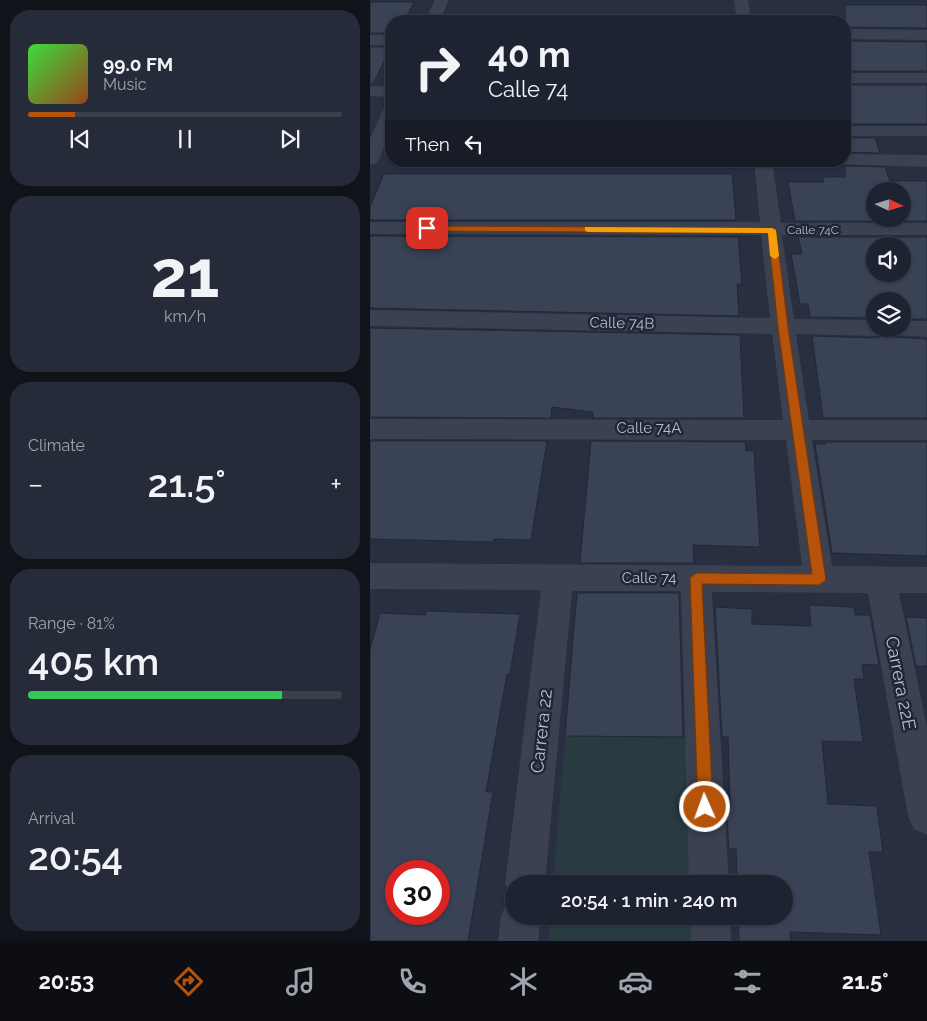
<!DOCTYPE html>
<meta charset="utf-8">
<style>
:root{--surface:#1d2330;--page:#252b38;--text:#f1f3f6;--muted:#a0a4ab;--line:#3b404c;--accent:#b45309}
body{margin:0;font-family:Raleway,sans-serif;background:var(--page);color:var(--text);height:100vh;display:flex;flex-direction:column;font-size:19px;white-space:nowrap}
*{box-sizing:border-box;margin:0}
p{font-size:16px;color:var(--muted)}
.icon{flex:none;width:28px;height:28px;fill:none;stroke:currentColor;stroke-width:2;stroke-linecap:round;stroke-linejoin:round}
.map{position:relative;flex:1;overflow:hidden}
.details{display:flex;flex-direction:column;gap:10px;padding:10px;background:#10131a;width:370px}
.details>*{flex:none}
.hud{position:absolute;left:15px;top:15px;width:466px;height:152px;border-radius:20px;box-shadow:0 1px 4px #0004,0 0 0 1px var(--line);background:#1d2330;color:var(--text);overflow:hidden}
.needle{width:32px;rotate:94deg}
.fabs{position:absolute;left:496px;top:182px;display:grid;gap:10px}
.fabs a{display:grid;place-items:center;width:45px;height:45px;border-radius:50%;background:var(--surface);box-shadow:0 1px 4px #0004,0 0 0 1px var(--line);font-size:25px}
.speed{position:absolute;left:15px;top:860px;display:flex;gap:10px;font-size:25px;font-weight:700;text-align:center}
.speed>*{display:grid;place-content:center;width:65px;height:65px;border-radius:50%;background:var(--surface);box-shadow:0 1px 4px #0004,0 0 0 1px var(--line);line-height:1}
.speed .limit{border:8px solid #d22;background:#fff;color:#111}
.pin{position:absolute;display:grid;place-items:center;width:42px;height:42px;color:#fff;margin:-21px;border-radius:10px;box-shadow:0 2px 8px #0006}
.me{position:absolute;width:55px;margin:-28px;rotate:358deg;stroke-linejoin:round;filter:drop-shadow(0 0 4px #0008)}
.turn{display:flex;align-items:center;gap:18px;height:105px;padding:0 20px;font-size:22px}
.turn .icon{width:65px;height:65px;stroke-width:2.5}
.turn b{display:block;font-size:35px;line-height:42px}
.then{display:flex;align-items:center;height:48px;padding:0 20px;background:#0003;gap:10px;font-size:19px}
.big{font-size:38px;font-weight:600;line-height:1.1}
.details .card{flex:1;display:flex;flex-direction:column;justify-content:center;gap:8px;min-width:0;padding:0 18px;border-radius:20px;background:var(--page)}
.details .dial{align-items:center;gap:0}
.dial b{font-size:65px;line-height:1}
.song{display:flex;align-items:center;gap:15px}
.cover{width:60px;height:60px;border-radius:8px;background:linear-gradient(135deg,hsl(120 70% 55%),hsl(20 70% 35%))}
.played{height:5px;border-radius:2px;background:linear-gradient(90deg,var(--accent) 15%,var(--line) 15%)}
.keys{display:flex;justify-content:space-around;direction:ltr}
.heat{display:flex;justify-content:space-between;align-items:center;font-size:28px;direction:ltr}
.charge{height:8px;border-radius:4px;background:linear-gradient(90deg,#34c759 81%,var(--line) 0)}
.trip{position:absolute;left:135px;top:875px;width:288px;height:50px;border-radius:25px;background:var(--surface);box-shadow:0 1px 4px #0004,0 0 0 1px var(--line);font-weight:600;line-height:50px;text-align:center}
.menu{display:flex;height:80px;justify-content:space-around;align-items:center;background:#0c0e13;color:var(--muted)}
.menu .icon{width:35px;height:35px}
.menu .active{color:var(--accent)}
.menu b{font-size:22px;color:var(--text)}
main{display:flex;flex:1;min-height:0}
.map>svg:first-child{display:block}
.green{fill:#293b41}
.building{fill:#3a4256;stroke:#222837;fill-rule:evenodd}
.lines{fill:none;stroke-linecap:round;stroke-linejoin:round}
.minor{fill:#3b4150;fill-rule:evenodd}
.route{fill:#b45309;stroke:#753606}
.slow{fill:#f59e0b}
.labels{text-anchor:middle;dominant-baseline:central;stroke-width:5;stroke-linejoin:round;paint-order:stroke}
.far-street-label{font-size:12px;fill:#b8bdca;stroke:#202635}
.street-label{font-size:15px;fill:#b8bdca;stroke:#202635}
.near-street-label{font-size:18px;fill:#b8bdca;stroke:#202635}
</style>
<main>
<section class="details">
<div class="card">
<div class="song"><i class="cover"></i><div><b>99.0 FM</b><p>Music</p></div></div>
<div class="played"></div>
<div class="keys"><svg class="icon" aria-label="previous" viewBox="0 0 24 24"><path d="M18 5L8 12l10 7zM5 5v14"/></svg><svg class="icon" aria-label="pause" viewBox="0 0 24 24"><path d="M8 5v14M16 5v14"/></svg><svg class="icon" aria-label="next" viewBox="0 0 24 24"><path d="M6 5l10 7-10 7zM19 5v14"/></svg></div>
</div>
<div class="card dial"><b>21</b><p>km/h</p></div>
<div class="card"><p>Climate</p>
<div class="heat"><a>−</a><b class="big">21.5°</b><a>+</a></div>
</div>
<div class="card"><p>Range · 81%</p><b class="big">405 km</b><div class="charge"></div></div>
<div class="card"><p>Arrival</p><b class="big">20:54</b></div>
</section>
<div class="map">
<svg width="557" height="941" viewBox="0 0 557 941">
<rect width="100%" height="100%" fill="#272f40"/>
<path class="green" d="M195,736L330,738L336,884H183Z
M180,916H338L339,941H178Z"/>
<path class="building" d="M0,2H44L35,21H21V33H0Z
M475,5H557V28L475,27Z
M475,41L557,42V71H475Z
M0,47H21L3,84H0Z
M475,85H557V124H475Z
M475,138H505L510,153L475,152Z
M475,166L515,167L520,181H557V221H425L418,182H454L453,177H475ZM505,191H532V219H505Z
M14,174H362L366,220H0V207Z
M0,236L368,237L372,284H367L369,316L0,308Z
M428,237H557V319H532V301H505V318L440,317L438,304H430L421,254H432ZM505,246H532V274H505Z
M0,328L370,335L374,418H223V412L182,407L181,418L0,417Z
M518,329L524,337L557,339V418H453L442,336L505,338L513,336Z
M0,441H177L161,540L124,539L123,542L0,539Z
M221,441L375,442L376,451H384L390,547L323,545L324,563H210Z
M456,442H557V556L462,553L445,444H456Z
M207,593H309L313,737L195,736Z
M439,605L484,607L485,615H500L509,665L492,664L494,679H484L493,742L452,741L458,804L507,806L513,852H499L511,935L420,932L421,941H369L368,916H414V884H367L366,849H359L356,804H360L358,737H352L345,607L382,609V624L441,626Z
M56,611L150,614L140,674H137L116,792H123L115,840L98,941H0V650L10,613L55,615ZM26,871H69V914H26Z
M536,617L557,618V666H546Z"/>
<g class="lines">
<path class="minor" d="M65,0H79L69,21H55Z
M364,0H378L381,21H367Z
M475,29L557,30V40L475,39Z
M0,35H21V45H0Z
M475,73H557V83H475Z
M0,86L21,87V97L0,96Z
M21,107V132L9,159L7,163L0,165V139L12,112L15,108Z
M475,126H557V136H475Z
M475,154L557,155V167L468,164L466,161H475Z
M384,161H402L411,223H557V235H412L424,319L505,320V329H516L513,334L505,336L426,334L439,420H557V440H442L462,566L557,567V593H529L557,727V835L544,829L538,816L498,593L342,592L359,884H319L311,591H202L175,884H144V899L135,884L171,590L0,589V563L432,566L416,440L0,439V419L413,420L402,334L0,326V310L400,318L391,235L0,234V222H390Z
M532,321H557V337L524,335L520,329H532Z
M144,899V916H171L168,941H128L131,916L137,902Z
M320,916H360L361,941H321Z"/>
</g>
<path class="route" d="M54,226L402,228L406,230L418,327L456,580L449,585L332,584L343,807L341,813L335,815L330,813L328,807L320,578L326,573L442,574L408,327L398,233L57,231L54,230Z"/>
<path class="slow" d="M215,227L402,228L406,230L409,256L405,259L400,256L398,233L218,232L215,231Z"/>
<g class="labels">
<g class="far-street-label">
<text x="443" y="230">Calle 74C</text>
</g>
<g class="street-label">
<text transform="translate(252 323) rotate(1)">Calle 74B</text>
<text x="279" y="428">Calle 74A</text>
<text x="279" y="578">Calle 74</text>
</g>
<g class="near-street-label">
<text transform="translate(531 683) rotate(79)">Carrera 22E</text>
<text transform="translate(171 731) rotate(-84)">Carrera 22</text>
</g>
</g>
</svg>
<div class="fabs">
<a><svg class="needle" viewBox="-14 -14 28 28"><path d="M0-13l5 13h-10z" fill="#e53935"/><path d="M0 13l5-13h-10z" fill="#a0a4ab"/></svg></a>
<a><svg class="icon" aria-label="sound" viewBox="0 0 24 24"><path d="M4 9h4l5-4v14l-5-4H4zM17 9q2 3 0 6"/></svg></a>
<a><svg class="icon" aria-label="layers" viewBox="0 0 24 24"><path d="M12 4l9 5-9 5-9-5zM3 14l9 5 9-5"/></svg></a>
</div>
<div class="speed"><div class="limit">30</div></div>
<div class="pin" style="left:57px;top:228px;background:#d93025"><svg class="icon" aria-label="arrive" viewBox="0 0 24 24"><path d="M6 21V4h12l-3 4 3 4H6"/></svg></div>
<svg class="me" style="left:335px;top:807px" viewBox="-20 -20 40 40"><circle r="17" fill="#b45309" stroke="#fff" stroke-width="3"/><path d="M0-11L8 9 0 5-8 9z" fill="#fff"/></svg>
<div class="trip">20:54 · 1 min · 240 m</div>
<div class="hud">
<div class="turn"><svg class="icon" aria-label="right" viewBox="0 0 24 24"><path d="M7 20v-9h11M14 6l5 5-5 5"/></svg><div><b>40 m</b>Calle 74</div></div>
<div class="then">Then<svg class="icon" aria-label="left" viewBox="0 0 24 24"><path d="M17 20v-9H6M10 6l-5 5 5 5"/></svg></div>
</div>
</div>
</main>
<nav class="menu">
<b>20:53</b>
<svg class="icon active" aria-label="directions" viewBox="0 0 24 24"><path d="M12 3l9 9-9 9-9-9zM9 14v-3h6M13 9l2 2-2 2"/></svg>
<svg class="icon" aria-label="music" viewBox="0 0 24 24"><path d="M9 18V5l10-2v13"/><circle cx="6" cy="18" r="3"/><circle cx="16" cy="16" r="3"/></svg>
<svg class="icon" aria-label="phone" viewBox="0 0 24 24"><path d="M5 4h4l2 5-3 2q2 4 5 5l2-3 5 2v4C11 20 4 13 5 4z"/></svg>
<svg class="icon" aria-label="climate" viewBox="0 0 24 24"><path d="M12 3v18M4 7l16 10M4 17L20 7"/></svg>
<svg class="icon" aria-label="car" viewBox="0 0 24 24"><path d="M5 17H2v-5l4-1 3-4h7l3 4 3 1v5h-3M9 17h6M6 11h13"/><circle cx="7" cy="17" r="2"/><circle cx="17" cy="17" r="2"/></svg>
<svg class="icon" aria-label="filters" viewBox="0 0 24 24"><path d="M4 7h16M4 17h16"/><circle cx="9" cy="7" r="2"/><circle cx="15" cy="17" r="2"/></svg>
<b>21.5°</b>
</nav>
